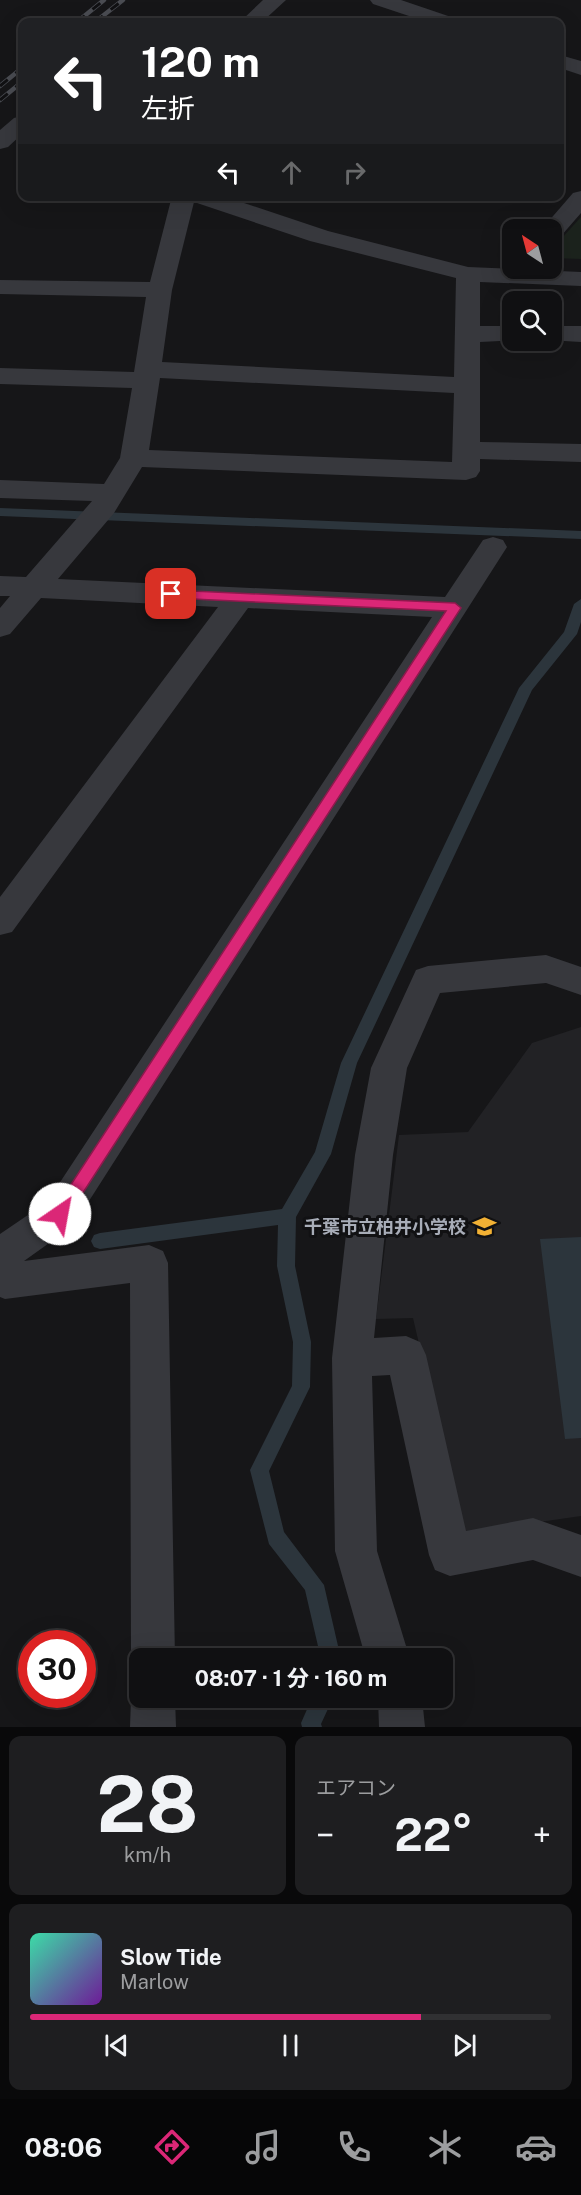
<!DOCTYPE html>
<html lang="ja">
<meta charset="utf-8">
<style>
:root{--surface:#101012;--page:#1e1e20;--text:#f1f3f6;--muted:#9c9d9f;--line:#303032;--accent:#db2777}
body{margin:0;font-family:"Public Sans","Noto Sans JP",sans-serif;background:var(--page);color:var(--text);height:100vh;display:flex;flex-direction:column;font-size:22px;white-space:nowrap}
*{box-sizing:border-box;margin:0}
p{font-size:20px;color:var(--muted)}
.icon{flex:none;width:33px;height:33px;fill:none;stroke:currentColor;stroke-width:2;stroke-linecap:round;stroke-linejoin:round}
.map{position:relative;height:1727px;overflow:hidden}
.drawer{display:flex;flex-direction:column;gap:9px;padding:9px;background:#09090a;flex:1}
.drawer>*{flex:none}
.hud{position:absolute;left:18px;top:18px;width:546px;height:183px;border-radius:12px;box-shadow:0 6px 24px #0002,0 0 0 2px var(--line);background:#202124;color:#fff;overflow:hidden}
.needle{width:39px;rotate:324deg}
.buttons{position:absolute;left:502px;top:219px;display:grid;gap:12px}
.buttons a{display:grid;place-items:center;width:60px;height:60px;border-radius:12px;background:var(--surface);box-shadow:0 6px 24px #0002,0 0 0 2px var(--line);font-size:30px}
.speed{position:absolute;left:18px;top:1630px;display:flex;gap:12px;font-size:30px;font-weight:700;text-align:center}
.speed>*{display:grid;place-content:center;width:78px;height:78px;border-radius:50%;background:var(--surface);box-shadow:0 6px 24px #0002,0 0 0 2px var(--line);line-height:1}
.speed .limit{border:9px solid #d22;background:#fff;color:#111}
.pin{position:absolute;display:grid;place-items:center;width:51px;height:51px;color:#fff;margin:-26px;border-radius:12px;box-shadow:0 3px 9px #0006}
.me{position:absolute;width:66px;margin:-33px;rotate:33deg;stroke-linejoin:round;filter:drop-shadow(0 0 4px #0008)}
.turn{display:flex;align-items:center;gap:21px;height:126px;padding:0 24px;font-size:27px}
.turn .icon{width:78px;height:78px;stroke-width:2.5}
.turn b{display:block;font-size:42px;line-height:51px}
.lanes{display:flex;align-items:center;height:57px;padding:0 24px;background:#0003;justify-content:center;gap:30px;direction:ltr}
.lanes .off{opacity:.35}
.big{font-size:45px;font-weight:700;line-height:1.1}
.drawer .card{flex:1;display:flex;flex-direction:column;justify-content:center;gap:9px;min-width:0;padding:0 21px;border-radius:12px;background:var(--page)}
.drawer .dial{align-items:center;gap:0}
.dial b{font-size:78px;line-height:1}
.song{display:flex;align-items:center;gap:18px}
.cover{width:72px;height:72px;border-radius:9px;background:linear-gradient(135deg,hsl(160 70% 55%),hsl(280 70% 35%))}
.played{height:6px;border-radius:3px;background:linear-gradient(90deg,var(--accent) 75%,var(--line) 75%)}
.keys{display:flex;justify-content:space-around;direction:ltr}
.heat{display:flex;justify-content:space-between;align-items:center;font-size:33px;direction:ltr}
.drawer .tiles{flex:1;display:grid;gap:9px;grid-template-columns:1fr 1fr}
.card:last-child{grid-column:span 2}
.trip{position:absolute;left:129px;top:1648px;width:324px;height:60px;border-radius:12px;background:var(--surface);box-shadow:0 6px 24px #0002,0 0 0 2px var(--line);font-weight:700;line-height:60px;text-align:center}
.dock{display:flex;height:96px;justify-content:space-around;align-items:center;background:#060607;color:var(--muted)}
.dock .icon{width:42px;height:42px}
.dock .selected{color:var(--accent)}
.dock b{font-size:27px;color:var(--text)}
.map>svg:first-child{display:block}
.built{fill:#222225}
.green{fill:#1c231d}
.water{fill:#2c353c}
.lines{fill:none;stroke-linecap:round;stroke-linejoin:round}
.stream{fill:#2c353c;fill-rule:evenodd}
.minor{fill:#37383d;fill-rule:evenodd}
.rail-casing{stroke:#4a4c52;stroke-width:4.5}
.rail{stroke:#111113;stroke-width:3;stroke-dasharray:10;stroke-linecap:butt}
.route{fill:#db2777;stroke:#8e194d;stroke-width:1.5}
.labels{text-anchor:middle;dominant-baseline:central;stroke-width:6;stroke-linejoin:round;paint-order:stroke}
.poi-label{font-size:18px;font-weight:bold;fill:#a8adb8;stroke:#111113;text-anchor:end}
</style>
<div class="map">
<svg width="581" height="1727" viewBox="0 0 581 1727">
<rect width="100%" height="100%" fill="#161618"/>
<path class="built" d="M581,1027V1516L463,1533L413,1318L376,1319L399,1135L468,1132L532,1043Z"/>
<path class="green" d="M581,217V259L552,258V249Z"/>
<path class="water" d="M581,1237V1438L565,1439L540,1239Z"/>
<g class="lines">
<path class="stream" d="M0,508L581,531V539L0,516Z
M581,599V622L577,634L532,690L357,1063L331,1154L296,1217L295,1266L311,1342L310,1387L269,1471L284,1532L324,1585L341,1659H321L305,1590L269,1544L250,1470L292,1386L293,1342L277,1266L278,1225L100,1249L94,1247L91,1241L94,1235L100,1233L282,1209L315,1152L341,1063L519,688L564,632L574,604Z
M312,1698H333L321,1724L322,1727H302L301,1723Z"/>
<path class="minor" d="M263,0H286L262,22H240Z
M370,0H401L454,18L458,22H427L373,4Z
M560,55L581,61V75L560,68Z
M22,116V134L8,147L0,149V130L14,118Z
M581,191V213L561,236L552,238V230H541L573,193Z
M172,196H223L328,231L468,267L581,272V286L480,282V326H513V340H518L480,342V442L581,444V462L480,459V471L476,477L466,480L142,467L114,513L58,579L445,597L483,540L493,537L503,540L507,547L73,1226L24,1261L149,1245L163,1251L168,1263L175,1659H140V1676L131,1659L130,1283L5,1299L0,1297V1234L47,1202L432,617L248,608L12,932L0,935V897L218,607L41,598L10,634L0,637V608L10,596H0V576L26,577L92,501L0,498V480L104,484L120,458L132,388L0,384V368L134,372L146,297L0,294V280L150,282ZM194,202L310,241L456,278L454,377L162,362L172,290ZM160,378L454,393L452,462L149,450Z
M552,326H581V342L547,340H552Z
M546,955L581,967V995L546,983L440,993L407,1068L393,1155L374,1338L406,1336L420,1342L426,1355L466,1531L533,1518L581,1535V1577L533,1560L450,1576L435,1570L429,1555L390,1375L372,1376L377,1551L410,1659H366L335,1551L332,1358L355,1155L371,1068L416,970L428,966Z
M140,1681V1698H175L176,1727H130L131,1698Z
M378,1698H422L425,1727H379Z"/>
<defs>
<path id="rail" d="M77,22L104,0
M95,22L123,0
M0,86L22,68
M0,100L22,82"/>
</defs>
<use href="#rail" class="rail-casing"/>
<use href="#rail" class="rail"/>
</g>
<path class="route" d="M171,590L455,603L461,608L66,1219L60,1221L55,1219L52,1214L55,1209L446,611L171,598L165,594Z"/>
<defs>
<symbol id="school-bare" viewBox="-9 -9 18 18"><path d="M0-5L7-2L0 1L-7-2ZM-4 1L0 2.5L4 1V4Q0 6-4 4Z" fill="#f2b134" stroke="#111113" stroke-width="2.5" paint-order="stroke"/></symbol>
</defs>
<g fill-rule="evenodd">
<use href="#school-bare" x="468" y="1210" width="33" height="33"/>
</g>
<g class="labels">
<g class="poi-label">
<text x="466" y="1226">千葉市立柏井小学校</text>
</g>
</g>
</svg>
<div class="buttons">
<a><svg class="needle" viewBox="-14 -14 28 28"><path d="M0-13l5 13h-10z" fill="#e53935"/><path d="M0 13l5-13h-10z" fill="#9c9d9f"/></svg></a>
<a><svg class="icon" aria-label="search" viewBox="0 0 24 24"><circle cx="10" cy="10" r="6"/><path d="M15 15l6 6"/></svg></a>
</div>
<div class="speed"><div class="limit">30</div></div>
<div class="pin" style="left:171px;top:594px;background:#d93025"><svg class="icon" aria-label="arrive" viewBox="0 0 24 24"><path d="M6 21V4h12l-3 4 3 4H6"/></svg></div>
<svg class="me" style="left:60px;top:1214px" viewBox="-20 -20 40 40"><circle r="19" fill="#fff"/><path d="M0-13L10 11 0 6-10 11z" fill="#db2777"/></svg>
<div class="trip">08:07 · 1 分 · 160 m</div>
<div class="hud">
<div class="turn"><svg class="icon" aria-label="left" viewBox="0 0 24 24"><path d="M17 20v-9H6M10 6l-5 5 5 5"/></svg><div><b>120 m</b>左折</div></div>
<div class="lanes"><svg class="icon" aria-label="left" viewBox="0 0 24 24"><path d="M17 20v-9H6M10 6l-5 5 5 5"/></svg><svg class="icon off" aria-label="ahead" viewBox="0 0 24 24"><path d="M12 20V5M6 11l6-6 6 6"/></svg><svg class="icon off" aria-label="right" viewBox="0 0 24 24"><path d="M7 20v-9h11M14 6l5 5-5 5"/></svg></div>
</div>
</div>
<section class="drawer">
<div class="tiles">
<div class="card dial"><b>28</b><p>km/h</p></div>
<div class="card"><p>エアコン</p>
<div class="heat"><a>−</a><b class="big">22°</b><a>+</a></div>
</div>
<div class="card">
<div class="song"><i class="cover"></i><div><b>Slow Tide</b><p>Marlow</p></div></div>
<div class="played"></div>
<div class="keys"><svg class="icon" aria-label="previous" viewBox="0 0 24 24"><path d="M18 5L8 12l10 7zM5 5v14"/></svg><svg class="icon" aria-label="pause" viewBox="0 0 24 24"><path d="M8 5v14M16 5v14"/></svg><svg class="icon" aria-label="next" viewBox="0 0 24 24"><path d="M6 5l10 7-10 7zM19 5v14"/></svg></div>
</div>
</div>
</section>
<nav class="dock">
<b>08:06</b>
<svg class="icon selected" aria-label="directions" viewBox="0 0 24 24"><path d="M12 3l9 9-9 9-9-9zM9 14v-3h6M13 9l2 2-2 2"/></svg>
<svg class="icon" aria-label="music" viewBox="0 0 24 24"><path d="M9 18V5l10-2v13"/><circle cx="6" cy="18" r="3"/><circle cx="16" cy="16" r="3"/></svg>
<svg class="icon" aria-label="phone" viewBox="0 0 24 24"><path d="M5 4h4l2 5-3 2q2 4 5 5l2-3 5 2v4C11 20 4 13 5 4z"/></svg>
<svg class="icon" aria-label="climate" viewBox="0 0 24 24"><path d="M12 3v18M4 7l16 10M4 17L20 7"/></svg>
<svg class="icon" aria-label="car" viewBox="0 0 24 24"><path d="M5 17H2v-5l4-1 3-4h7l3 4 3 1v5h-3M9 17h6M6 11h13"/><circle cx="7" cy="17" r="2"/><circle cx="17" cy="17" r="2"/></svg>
</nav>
